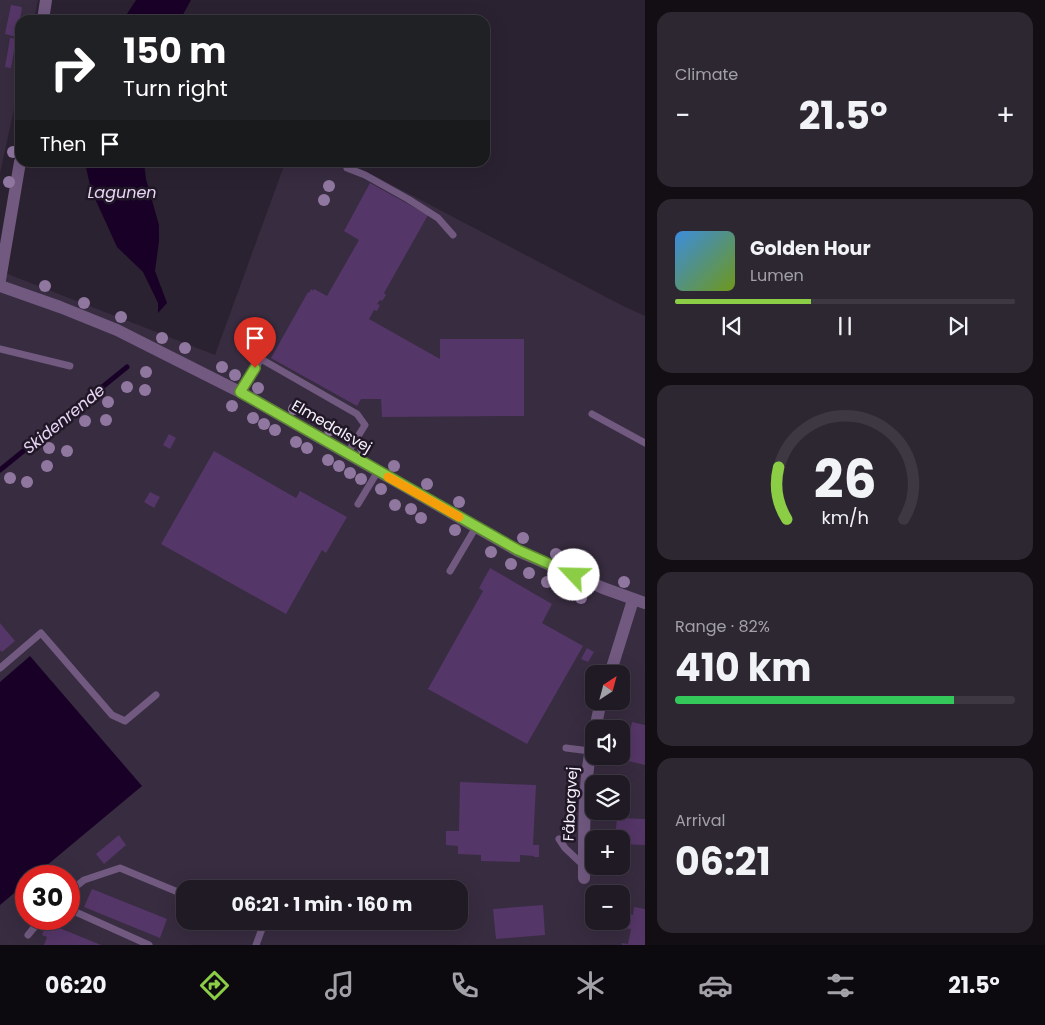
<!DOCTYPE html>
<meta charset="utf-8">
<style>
:root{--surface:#201a25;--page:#2d2732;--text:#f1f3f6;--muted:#a2a1a7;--line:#3d3842;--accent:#8bce46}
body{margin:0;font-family:Poppins,sans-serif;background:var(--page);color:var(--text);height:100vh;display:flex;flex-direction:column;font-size:19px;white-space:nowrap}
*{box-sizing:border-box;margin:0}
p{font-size:16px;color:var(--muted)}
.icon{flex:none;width:28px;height:28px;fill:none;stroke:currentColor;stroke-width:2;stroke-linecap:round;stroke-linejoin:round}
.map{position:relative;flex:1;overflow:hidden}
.details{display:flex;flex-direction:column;gap:12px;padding:12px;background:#120e14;width:400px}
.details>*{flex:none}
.banner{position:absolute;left:15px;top:15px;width:475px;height:152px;border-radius:15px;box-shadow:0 5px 20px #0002,0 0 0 1px var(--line);background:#202124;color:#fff;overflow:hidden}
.needle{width:32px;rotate:36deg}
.fabs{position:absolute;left:585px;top:665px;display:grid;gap:10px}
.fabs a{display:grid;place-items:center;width:45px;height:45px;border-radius:10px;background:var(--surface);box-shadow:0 5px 20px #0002,0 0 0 1px var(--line);font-size:25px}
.speed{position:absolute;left:15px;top:865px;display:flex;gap:10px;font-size:25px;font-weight:700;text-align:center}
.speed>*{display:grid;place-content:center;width:65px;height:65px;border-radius:50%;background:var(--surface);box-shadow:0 5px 20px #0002,0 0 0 1px var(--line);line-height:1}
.speed .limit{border:8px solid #d22;background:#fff;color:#111}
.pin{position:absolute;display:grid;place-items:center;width:42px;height:42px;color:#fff;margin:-51px -21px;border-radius:50% 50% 50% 0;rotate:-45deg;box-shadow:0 0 5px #0007}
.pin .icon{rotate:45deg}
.me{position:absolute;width:55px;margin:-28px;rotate:294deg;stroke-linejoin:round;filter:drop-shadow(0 0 4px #0008)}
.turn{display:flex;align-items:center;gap:18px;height:105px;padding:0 25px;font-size:22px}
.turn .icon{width:65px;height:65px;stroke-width:2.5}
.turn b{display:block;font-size:35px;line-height:42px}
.then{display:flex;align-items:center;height:48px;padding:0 25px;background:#0003;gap:10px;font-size:19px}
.big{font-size:38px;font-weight:700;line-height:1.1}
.details .card{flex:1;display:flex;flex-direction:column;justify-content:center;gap:8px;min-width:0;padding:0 18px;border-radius:15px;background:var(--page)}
.details .dial{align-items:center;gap:0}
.dial svg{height:130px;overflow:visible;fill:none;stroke:var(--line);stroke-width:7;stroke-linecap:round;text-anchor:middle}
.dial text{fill:var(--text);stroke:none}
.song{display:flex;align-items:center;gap:15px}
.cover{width:60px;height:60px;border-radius:8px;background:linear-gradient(135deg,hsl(210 70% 55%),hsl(80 70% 35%))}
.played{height:5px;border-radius:2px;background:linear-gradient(90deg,var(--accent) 40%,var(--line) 40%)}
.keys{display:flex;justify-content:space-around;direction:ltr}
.heat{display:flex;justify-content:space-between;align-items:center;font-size:28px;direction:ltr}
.charge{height:8px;border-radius:4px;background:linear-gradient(90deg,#34c759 82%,var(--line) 0)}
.trip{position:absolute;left:176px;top:880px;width:292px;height:50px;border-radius:15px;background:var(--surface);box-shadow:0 5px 20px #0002,0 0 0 1px var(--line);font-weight:700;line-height:50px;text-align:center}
.tabs{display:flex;height:80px;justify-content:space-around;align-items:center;background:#0d0a0f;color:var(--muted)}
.tabs .icon{width:35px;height:35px}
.tabs .on{color:var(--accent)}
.tabs b{font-size:22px;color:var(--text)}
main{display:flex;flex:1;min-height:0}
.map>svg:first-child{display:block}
.built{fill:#382c40;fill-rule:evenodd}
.water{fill:#190027}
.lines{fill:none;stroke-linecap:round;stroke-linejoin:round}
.stream{stroke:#190027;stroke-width:5}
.building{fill:#553668}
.lane{stroke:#715980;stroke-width:7}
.street{stroke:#715980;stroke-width:12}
.tree{fill:#9077a0}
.route-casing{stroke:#5a862e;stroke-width:12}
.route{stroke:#8bce46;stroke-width:9}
.slow{stroke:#f59e0b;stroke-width:9}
.labels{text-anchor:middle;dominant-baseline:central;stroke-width:5;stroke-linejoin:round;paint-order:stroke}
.street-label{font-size:15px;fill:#f8f2fc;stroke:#211827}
.water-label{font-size:16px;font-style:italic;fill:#e9d6f6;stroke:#211827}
</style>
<main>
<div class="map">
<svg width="645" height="945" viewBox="0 0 645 945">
<rect width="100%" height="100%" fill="#2b2231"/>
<path class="built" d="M0,0H38L34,20H20V82L0,173Z
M285,163H350L623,306L645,316V945H0V271L215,355ZM594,674H621V701H594ZM594,729H621V756H594ZM594,784H621V811H594ZM594,839H621V866H594ZM26,876H69V919H26ZM185,889H460V921H185ZM594,894H621V921H594Z"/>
<path class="water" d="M136,0H191L180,20H123Z
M85,163H144L146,179L159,225V241L155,271L167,303L158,313V303L143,272L117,247L91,190Z
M30,656L142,786L34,876H26V883L0,905V682Z"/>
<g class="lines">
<path class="stream" d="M0,470L127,367"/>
</g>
<path class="building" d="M11,5L22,7L17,37L5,34Z
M10,38L16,39L11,68L5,67Z
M370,183L428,215L384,293L386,295L382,301L380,300L377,304L380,305L377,311L374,310L369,319L440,359V339H524V416L382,417L381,399H361L357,406L271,358L308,292L309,293L311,289L313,291L314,289L327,296L359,240L344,231Z
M169,434L176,438L170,449L163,445Z
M214,451L296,498L300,491L347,517L326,553L322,550L286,614L161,544Z
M150,492L160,497L154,508L144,502Z
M490,568L552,604L542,623L583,646L527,744L428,689L483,591L479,588Z
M0,623L15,641L2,652L0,650Z
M587,648L594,652L588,662L581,659Z
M632,722L645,725V765L624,760Z
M460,782L536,785L533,845H539V857H534V856L520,855V862L481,861V855L458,854V846L446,845V831H459Z
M617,818L645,819V845L621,844V839H615Z
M119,835L126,845L104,864L96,854Z
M92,889L167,919L160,938L84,907Z
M543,905L545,935L496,939L493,909Z
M634,907L645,909V945H622V943L628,944L631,929L624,928L627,914L633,915Z
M46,925L51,927L52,925L101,945H44L47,937L42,935Z"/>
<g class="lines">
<path class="lane" d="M347,168L365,175L408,199L438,218L453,235
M0,349L70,366
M240,392L261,359L357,414L365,425L347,454
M592,414L645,443
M358,504L378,471
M450,571L476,527
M0,668L41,633L112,715L125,721L156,695
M566,748L590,751
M559,839L565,848L584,866
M69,892L84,880L120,868L185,895
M69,909L149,945
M251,921L263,926L256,945
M28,935L41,919"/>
<path class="street" d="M43,20L46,0
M0,280L20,162
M0,286L60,307L117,330L240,392L518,551L603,588L645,603
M610,674L633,600
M595,729L601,701
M584,878C584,829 583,781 594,733"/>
</g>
<g class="tree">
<circle cx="13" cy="152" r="6"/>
<circle cx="9" cy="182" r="6"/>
<circle cx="329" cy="186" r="6"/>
<circle cx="324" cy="200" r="6"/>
<circle cx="45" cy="286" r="6"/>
<circle cx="84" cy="303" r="6"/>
<circle cx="121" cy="317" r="6"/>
<circle cx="162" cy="338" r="6"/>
<circle cx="185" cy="348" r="6"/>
<circle cx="222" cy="367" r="6"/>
<circle cx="146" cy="372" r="6"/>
<circle cx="235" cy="375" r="6"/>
<circle cx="127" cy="387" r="6"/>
<circle cx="258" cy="388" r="6"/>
<circle cx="145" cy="390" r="6"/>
<circle cx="108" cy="402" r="6"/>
<circle cx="232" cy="406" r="6"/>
<circle cx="294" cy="409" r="6"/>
<circle cx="253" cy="418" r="6"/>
<circle cx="106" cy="420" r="6"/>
<circle cx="85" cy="421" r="6"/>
<circle cx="264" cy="424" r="6"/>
<circle cx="275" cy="430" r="6"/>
<circle cx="330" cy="430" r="6"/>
<circle cx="296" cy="442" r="6"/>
<circle cx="49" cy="448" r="6"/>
<circle cx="307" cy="448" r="6"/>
<circle cx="363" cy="448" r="6"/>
<circle cx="67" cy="451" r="6"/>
<circle cx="328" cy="460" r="6"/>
<circle cx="47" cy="466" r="6"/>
<circle cx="339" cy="466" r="6"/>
<circle cx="394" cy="466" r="6"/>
<circle cx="350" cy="473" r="6"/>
<circle cx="10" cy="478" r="6"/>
<circle cx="361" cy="479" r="6"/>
<circle cx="27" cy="482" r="6"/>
<circle cx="427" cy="484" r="6"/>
<circle cx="381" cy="489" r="6"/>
<circle cx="459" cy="502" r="6"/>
<circle cx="395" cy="505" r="6"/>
<circle cx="411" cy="509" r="6"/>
<circle cx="421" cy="518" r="6"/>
<circle cx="455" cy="530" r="6"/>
<circle cx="523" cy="538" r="6"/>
<circle cx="491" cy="552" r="6"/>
<circle cx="556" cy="554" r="6"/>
<circle cx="511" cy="564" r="6"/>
<circle cx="590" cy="569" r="6"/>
<circle cx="529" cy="573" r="6"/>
<circle cx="547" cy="582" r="6"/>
<circle cx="624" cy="582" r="6"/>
<circle cx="581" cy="598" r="6"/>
</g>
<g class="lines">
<defs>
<path id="route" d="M255,368L240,392L518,550L574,575"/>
</defs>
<use href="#route" class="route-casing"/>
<use href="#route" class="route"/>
<path class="slow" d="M388,477L459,517"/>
</g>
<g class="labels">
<g class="street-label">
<text transform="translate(332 426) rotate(30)">Elmedalsvej</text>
<text transform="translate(570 804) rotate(-87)">Fåborgvej</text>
</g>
<g class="water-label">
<text x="122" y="192">Lagunen</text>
<text transform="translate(64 419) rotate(-39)">Skidenrende</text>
</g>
</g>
</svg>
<div class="fabs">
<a><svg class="needle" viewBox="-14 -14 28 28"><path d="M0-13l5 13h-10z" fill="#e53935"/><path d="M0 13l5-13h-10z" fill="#a2a1a7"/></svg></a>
<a><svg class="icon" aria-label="sound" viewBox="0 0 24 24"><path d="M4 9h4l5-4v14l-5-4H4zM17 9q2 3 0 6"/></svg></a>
<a><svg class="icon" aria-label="layers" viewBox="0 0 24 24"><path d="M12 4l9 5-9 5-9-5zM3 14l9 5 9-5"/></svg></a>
<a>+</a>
<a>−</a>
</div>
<div class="speed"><div class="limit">30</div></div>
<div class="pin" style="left:255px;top:368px;background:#d93025"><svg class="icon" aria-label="arrive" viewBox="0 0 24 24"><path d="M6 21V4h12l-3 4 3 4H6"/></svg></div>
<svg class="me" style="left:574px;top:575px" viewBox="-20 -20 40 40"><circle r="19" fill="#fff"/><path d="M0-13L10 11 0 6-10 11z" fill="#8bce46"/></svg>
<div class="trip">06:21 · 1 min · 160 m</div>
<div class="banner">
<div class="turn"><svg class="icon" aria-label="right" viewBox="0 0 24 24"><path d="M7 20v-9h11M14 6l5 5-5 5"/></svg><div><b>150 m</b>Turn right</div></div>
<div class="then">Then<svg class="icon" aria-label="arrive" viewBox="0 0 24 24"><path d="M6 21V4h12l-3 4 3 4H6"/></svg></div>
</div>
</div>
<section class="details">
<div class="card"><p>Climate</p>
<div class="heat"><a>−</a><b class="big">21.5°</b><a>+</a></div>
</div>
<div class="card">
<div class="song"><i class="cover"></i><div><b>Golden Hour</b><p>Lumen</p></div></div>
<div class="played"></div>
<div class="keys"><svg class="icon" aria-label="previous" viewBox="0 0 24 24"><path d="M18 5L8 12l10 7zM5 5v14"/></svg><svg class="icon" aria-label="pause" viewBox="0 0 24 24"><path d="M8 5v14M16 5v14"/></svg><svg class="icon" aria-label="next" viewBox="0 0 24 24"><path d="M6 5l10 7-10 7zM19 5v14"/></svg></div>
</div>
<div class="card dial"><svg viewBox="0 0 100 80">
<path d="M14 69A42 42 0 1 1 86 69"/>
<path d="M14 69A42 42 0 0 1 9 37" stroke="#8bce46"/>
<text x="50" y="56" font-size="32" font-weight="700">26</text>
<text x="50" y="72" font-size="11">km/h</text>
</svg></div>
<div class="card"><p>Range · 82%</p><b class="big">410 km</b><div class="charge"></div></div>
<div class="card"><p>Arrival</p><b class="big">06:21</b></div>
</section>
</main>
<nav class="tabs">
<b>06:20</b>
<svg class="icon on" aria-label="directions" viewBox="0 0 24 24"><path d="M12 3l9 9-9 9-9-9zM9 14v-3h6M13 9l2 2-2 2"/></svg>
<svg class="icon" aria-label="music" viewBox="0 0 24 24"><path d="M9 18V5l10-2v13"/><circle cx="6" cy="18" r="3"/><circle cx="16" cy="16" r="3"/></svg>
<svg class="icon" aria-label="phone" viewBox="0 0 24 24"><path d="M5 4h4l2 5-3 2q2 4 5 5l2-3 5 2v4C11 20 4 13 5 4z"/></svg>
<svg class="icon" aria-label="climate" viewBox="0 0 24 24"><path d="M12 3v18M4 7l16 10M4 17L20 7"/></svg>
<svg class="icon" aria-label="car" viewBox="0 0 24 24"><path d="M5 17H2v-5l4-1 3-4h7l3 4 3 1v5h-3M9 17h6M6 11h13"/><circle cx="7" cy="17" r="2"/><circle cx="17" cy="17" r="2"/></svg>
<svg class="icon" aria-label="filters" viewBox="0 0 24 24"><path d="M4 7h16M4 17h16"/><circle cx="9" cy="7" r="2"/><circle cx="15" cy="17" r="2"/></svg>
<b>21.5°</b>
</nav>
